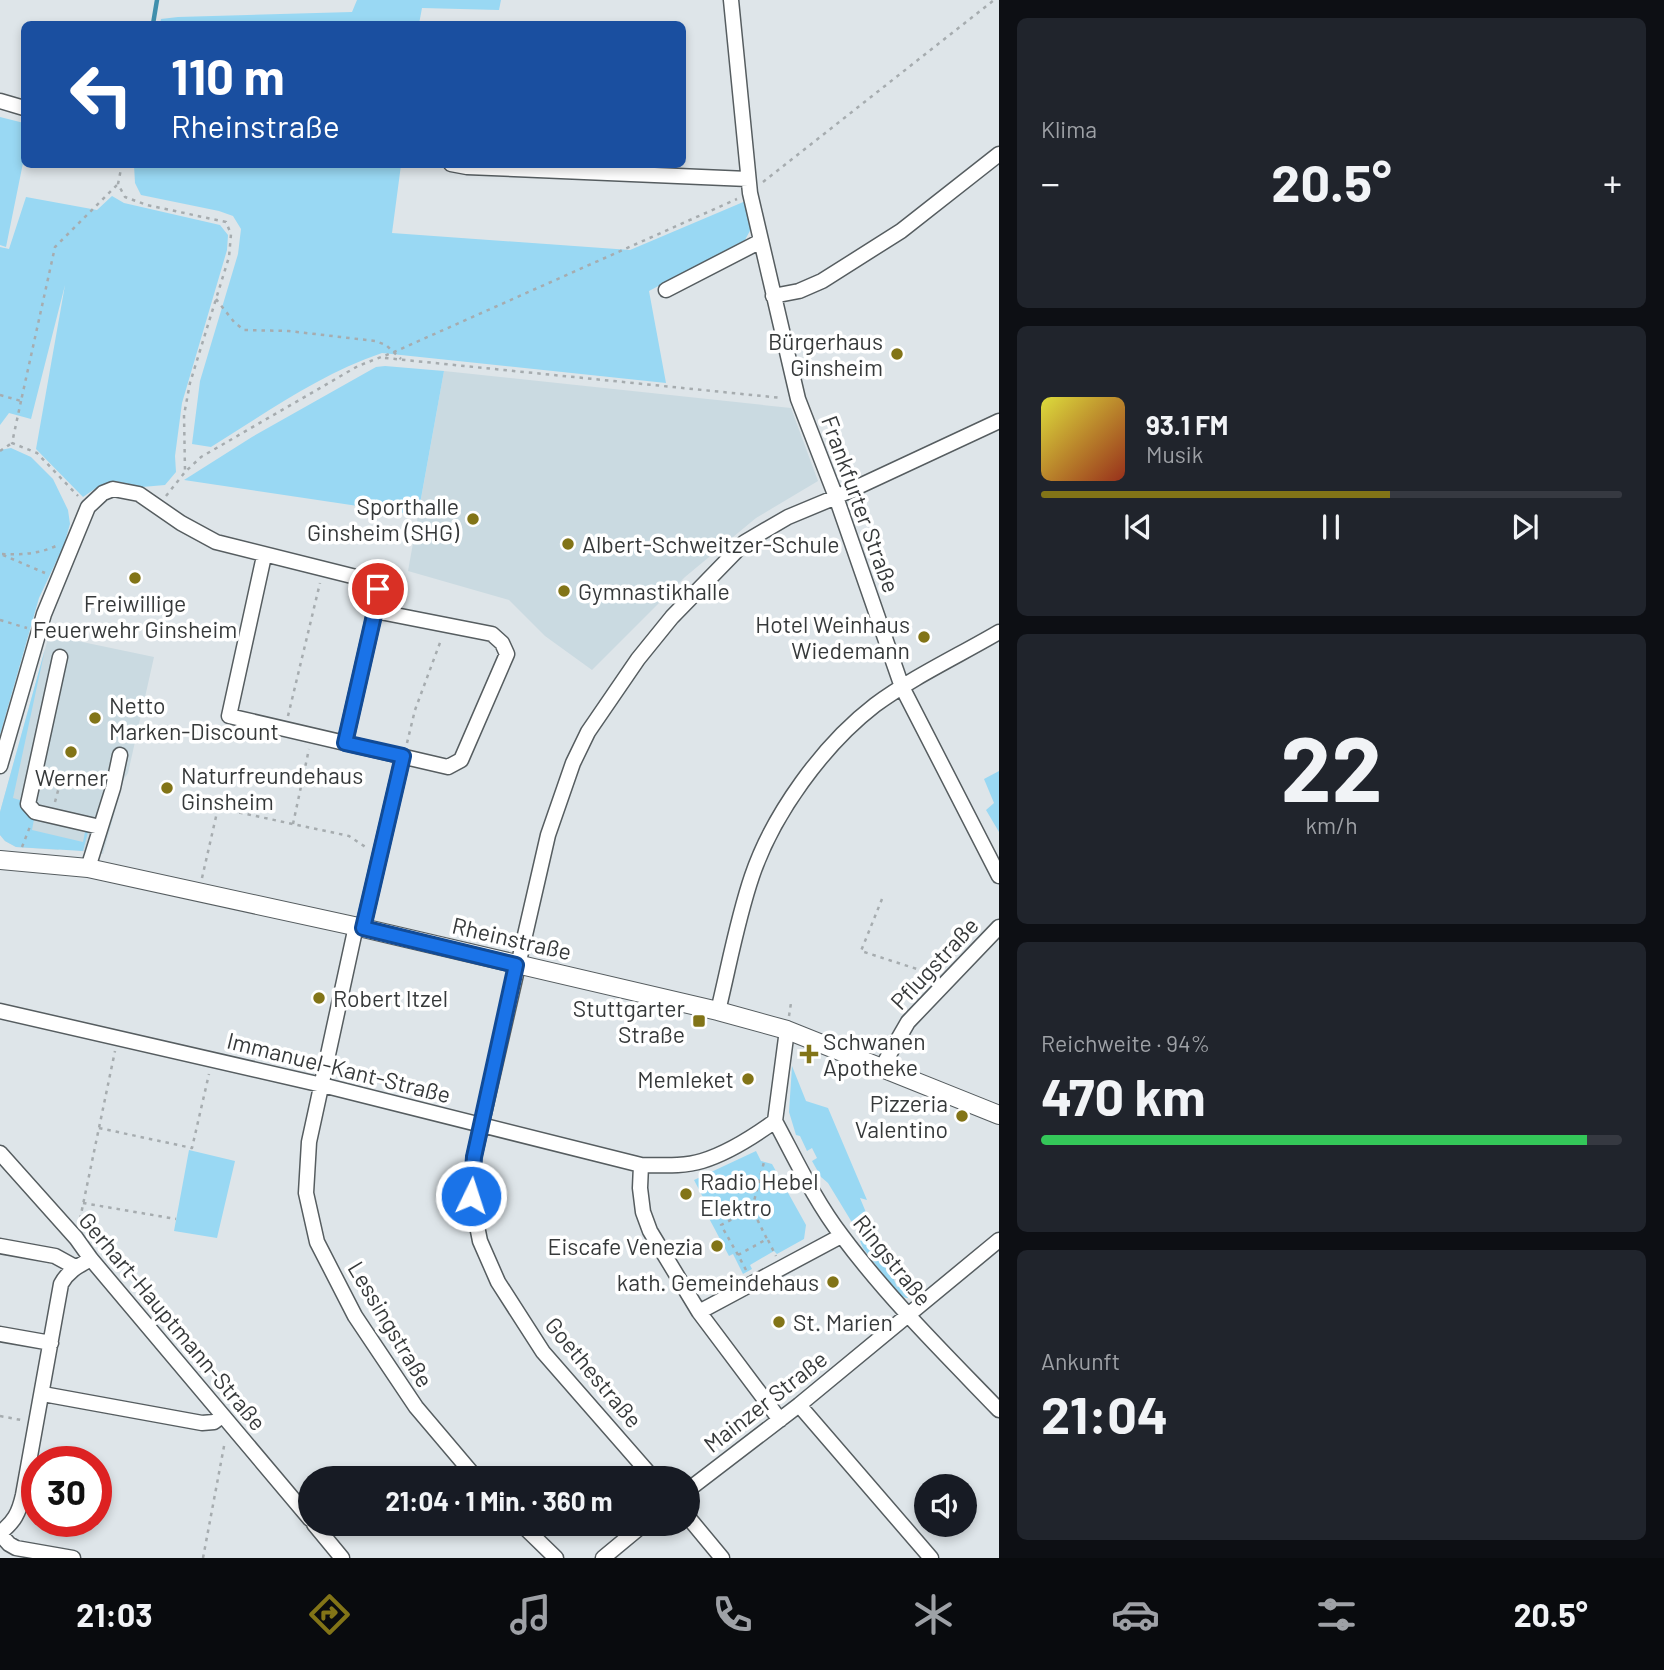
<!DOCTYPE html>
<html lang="de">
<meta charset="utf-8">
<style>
:root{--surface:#171b24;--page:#20242c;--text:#f1f3f6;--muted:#9ea1a6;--line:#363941;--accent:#827417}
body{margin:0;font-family:Barlow,sans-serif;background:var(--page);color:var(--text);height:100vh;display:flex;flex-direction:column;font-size:26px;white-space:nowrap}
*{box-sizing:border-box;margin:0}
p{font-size:23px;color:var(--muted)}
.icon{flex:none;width:38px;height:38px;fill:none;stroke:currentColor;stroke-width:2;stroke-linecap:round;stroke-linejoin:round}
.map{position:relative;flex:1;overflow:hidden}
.sheet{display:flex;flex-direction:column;gap:18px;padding:18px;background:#0d0f14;width:665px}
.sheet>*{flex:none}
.hud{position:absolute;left:21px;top:21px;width:665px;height:147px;border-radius:10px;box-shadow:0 4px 10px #0003;background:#1a4fa0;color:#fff;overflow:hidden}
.controls{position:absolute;left:914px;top:1474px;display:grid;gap:14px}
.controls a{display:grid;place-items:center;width:63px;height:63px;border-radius:50%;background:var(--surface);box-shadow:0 4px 10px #0003;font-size:35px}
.speed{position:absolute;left:21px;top:1446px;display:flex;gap:14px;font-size:35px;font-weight:700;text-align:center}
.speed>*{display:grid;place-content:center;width:91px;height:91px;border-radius:50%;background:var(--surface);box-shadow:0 4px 10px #0003;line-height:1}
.speed .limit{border:10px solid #d22;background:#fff;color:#111}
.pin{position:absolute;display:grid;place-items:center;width:60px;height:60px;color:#fff;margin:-30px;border:4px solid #fff;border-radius:50%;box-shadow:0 2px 7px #0007}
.me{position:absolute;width:77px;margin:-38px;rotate:4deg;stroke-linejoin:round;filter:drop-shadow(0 0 5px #0008)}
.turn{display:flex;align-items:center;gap:24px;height:147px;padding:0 35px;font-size:32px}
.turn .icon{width:91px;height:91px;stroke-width:2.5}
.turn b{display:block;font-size:49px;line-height:60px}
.big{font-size:52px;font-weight:700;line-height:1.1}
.sheet .card{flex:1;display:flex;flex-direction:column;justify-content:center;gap:10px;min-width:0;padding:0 24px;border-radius:10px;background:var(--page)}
.sheet .dial{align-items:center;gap:0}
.dial b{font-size:91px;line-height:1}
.song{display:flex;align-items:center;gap:21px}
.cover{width:84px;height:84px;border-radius:10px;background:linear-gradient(135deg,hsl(60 70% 55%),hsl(10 70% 35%))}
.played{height:7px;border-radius:4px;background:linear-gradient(90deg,var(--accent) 60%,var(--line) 60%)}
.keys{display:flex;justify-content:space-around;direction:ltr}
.heat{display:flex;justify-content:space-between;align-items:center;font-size:38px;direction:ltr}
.charge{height:10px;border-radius:5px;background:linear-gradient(90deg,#34c759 94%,var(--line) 0)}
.trip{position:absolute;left:298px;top:1466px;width:402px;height:70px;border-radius:35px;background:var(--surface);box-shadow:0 4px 10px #0003;font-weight:700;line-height:70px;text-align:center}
.dock{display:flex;height:112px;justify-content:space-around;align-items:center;background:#090b0e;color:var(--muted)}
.dock .icon{width:49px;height:49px}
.dock .active{color:var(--accent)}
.dock b{font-size:32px;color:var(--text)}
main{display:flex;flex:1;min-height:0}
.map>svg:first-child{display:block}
.built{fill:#cadae1}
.green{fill:#99d8f3}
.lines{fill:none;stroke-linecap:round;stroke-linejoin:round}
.stream{stroke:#408fac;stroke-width:4.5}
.minor-casing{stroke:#565d60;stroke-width:17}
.major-casing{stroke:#565d60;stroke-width:20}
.path{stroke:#a6acaf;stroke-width:2.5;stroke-dasharray:3.5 5;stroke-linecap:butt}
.minor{stroke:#fff;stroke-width:14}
.major{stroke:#fff;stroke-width:18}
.route-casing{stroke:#114b97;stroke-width:18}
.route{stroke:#1a73e8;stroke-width:12}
.poi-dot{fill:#827417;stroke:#fff;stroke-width:2.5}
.labels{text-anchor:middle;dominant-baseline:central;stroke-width:7;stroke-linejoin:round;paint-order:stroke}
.poi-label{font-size:23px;fill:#36393a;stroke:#fff;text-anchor:end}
.street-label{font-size:23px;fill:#36393a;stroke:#fff}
</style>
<main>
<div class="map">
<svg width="999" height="1558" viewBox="0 0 999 1558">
<rect width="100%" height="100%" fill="#dee5e9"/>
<path class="built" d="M444,371L791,408L818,481L756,518L685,577L592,670L545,636L509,600L408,571Z
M49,635L154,657L128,773L124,779L103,854L61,848L58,850L16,847L5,841L0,835V812Z"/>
<path class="green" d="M357,0H501L499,10L422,8L419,24H160L161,19L178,17L352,12Z
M0,117L24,123V158L6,247L0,245Z
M134,165H401L392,233L630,250L748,200L752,227L745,240L649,291L666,383L382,353C320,374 266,413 211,447L192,444L200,381L238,254L241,229L233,216L219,211L141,195L135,183Z
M112,196L124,203L220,225L228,235L227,250L182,403L175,456L176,472L165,485L142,487L115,481L96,488L83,497L36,449L65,285L31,419L9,413L0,425V247L9,249L26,197L97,210Z
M385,366L444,371L418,515L184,480L252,437L376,367Z
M11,448L31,457L53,479L68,510L70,524L64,545L39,598L0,735V450Z
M45,649L13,798L23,801V810L34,819L32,830L83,842L85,832H88L83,851L16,847L5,841L0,835V812Z
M999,771V832L986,810L994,803L984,779Z
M792,1066L806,1101L828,1108L867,1200L860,1198L897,1287L901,1285L912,1298H906L899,1295L863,1248L860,1241L866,1238L862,1227L856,1229L828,1183L821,1177L812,1161L817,1158L812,1148L807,1151L800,1136L796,1135L789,1112Z
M189,1150L235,1161L217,1238L174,1231Z
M756,1151L761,1161L772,1164L806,1225L804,1239L777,1254L774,1251L750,1265L752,1269L743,1274L733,1254L729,1256L703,1207L707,1205L694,1180Z"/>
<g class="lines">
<path class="stream" d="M153,24L157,0"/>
<defs>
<path id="minor" d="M731,0L750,193L798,399L836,497L902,687L999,876
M0,101L24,108
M451,164L467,167L748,179
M666,290L761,241
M773,296L799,291L822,281L901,231L999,154
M60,657L28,804L35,812L100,827
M345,743L375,611
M0,766L44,614L88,507L103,493L113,489L139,494L181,523L216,542L372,581L378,589L375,611L492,634L502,643L507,654L461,760L448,767L229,716L264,556
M88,868L113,788L120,755
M356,926L309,1142L306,1193L317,1242L355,1316L416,1407L477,1479
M363,928L403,756
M0,1011L322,1085L641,1165C660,1165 683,1167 702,1161C728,1153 753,1137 775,1121L787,1030
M718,1011C729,966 737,920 752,876C773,814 823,745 875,705C913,677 958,656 999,632
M882,1067L908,1022L999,927
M775,1121C796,1160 815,1201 842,1236C889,1299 945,1354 999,1410
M0,1153L76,1238L91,1259L310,1519
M641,1165L640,1188L643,1212L650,1231L699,1312L780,1420
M0,1246L55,1256L75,1267
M699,1312L841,1236
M0,1334L51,1343
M43,1394L202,1423L214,1422L222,1416
M799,1405L931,1558
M654,1479L543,1352L498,1282L480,1241L471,1196L474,1157L548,835L573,763L588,732L638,659L672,617L745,542L788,517L836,497L999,421
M688,1490L799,1405L999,1240
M688,1517L722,1558
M314,1524L342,1558
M521,1524L556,1558
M0,1533C14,1522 19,1513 23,1495L61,1284C68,1271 78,1266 91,1259
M0,1534L9,1544L16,1548L73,1558
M603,1558L644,1524"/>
<path id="major" d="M0,860L88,868L363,928L718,1011L787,1030L999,1115"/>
</defs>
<use href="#minor" class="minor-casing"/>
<use href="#major" class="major-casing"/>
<path class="path" d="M122,164L118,184L125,197L147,205L226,222L231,234L229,257L190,383L184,415L185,471
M763,182L994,0
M216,299L234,322L244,330L289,331L375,341L386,345L401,359
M385,358L782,398
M0,395L21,401L55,247L118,184
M21,401L12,443L37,453L78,496
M0,451L12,443
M166,496L185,472L201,457L358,366L394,352L737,199
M2,554C21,555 38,554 56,546
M3,555L45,573
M0,620L27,628
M288,716L320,583
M407,743L415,710L441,640
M55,802L62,776
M293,824L309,749
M22,847L31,824
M202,878L218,808L349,836L367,848
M882,899L861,951L920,970L931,978
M789,1016L791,1003
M99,1128L192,1148L209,1074
M83,1203L176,1219
M80,1219L115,1051
M768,1240L776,1256
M738,1255L721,1225L752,1209
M746,1270L738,1255L767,1239L752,1209L764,1162
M0,1416L21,1420
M203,1558L225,1441"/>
<use href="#minor" class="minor"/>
<use href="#major" class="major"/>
</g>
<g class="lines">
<defs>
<path id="route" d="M378,589L375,611L345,743L403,756L363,928L516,965L474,1157L471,1196"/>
</defs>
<use href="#route" class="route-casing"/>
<use href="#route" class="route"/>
</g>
<g class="poi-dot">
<circle cx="897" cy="354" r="7"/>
<circle cx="473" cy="519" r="7"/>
<circle cx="568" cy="544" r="7"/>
<circle cx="135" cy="578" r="7"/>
<circle cx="564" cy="591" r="7"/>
<circle cx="924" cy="637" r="7"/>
<circle cx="95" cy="718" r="7"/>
<circle cx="71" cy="752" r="7"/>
<circle cx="167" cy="788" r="7"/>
<circle cx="319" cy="998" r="7"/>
<rect x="692" y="1014" width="14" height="14" rx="3.5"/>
<path d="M805.5 1043.5h7v7h7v7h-7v7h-7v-7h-7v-7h7z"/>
<circle cx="748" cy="1079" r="7"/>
<circle cx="962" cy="1116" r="7"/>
<circle cx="686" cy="1194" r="7"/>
<circle cx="717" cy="1246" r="7"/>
<circle cx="833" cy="1282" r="7"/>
<circle cx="779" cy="1322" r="7"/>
</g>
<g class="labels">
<g class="poi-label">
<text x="883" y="341">Bürgerhaus<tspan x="883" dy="26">Ginsheim</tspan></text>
<text x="459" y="506">Sporthalle<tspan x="459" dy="26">Ginsheim (SHG)</tspan></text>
<text x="582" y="544" text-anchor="start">Albert-Schweitzer-Schule</text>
<text x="578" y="591" text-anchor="start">Gymnastikhalle</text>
<text x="135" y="603" text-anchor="middle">Freiwillige<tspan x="135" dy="26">Feuerwehr Ginsheim</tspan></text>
<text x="910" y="624">Hotel Weinhaus<tspan x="910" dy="26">Wiedemann</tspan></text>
<text x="109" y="705" text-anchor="start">Netto<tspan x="109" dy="26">Marken-Discount</tspan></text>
<text x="181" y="775" text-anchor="start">Naturfreundehaus<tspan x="181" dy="26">Ginsheim</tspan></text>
<text x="71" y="777" text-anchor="middle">Werner</text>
<text x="333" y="998" text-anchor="start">Robert Itzel</text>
<text x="685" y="1008">Stuttgarter<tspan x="685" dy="26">Straße</tspan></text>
<text x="823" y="1041" text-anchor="start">Schwanen<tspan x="823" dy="26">Apotheke</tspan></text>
<text x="734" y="1079">Memleket</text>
<text x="948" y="1103">Pizzeria<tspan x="948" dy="26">Valentino</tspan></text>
<text x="700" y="1181" text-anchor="start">Radio Hebel<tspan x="700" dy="26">Elektro</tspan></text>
<text x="703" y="1246">Eiscafe Venezia</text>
<text x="819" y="1282">kath. Gemeindehaus</text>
<text x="793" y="1322" text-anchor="start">St. Marien</text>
</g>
<g class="street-label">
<text transform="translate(861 504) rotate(70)">Frankfurter Straße</text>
<text transform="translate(512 938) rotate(13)">Rheinstraße</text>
<text transform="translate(934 963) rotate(-47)">Pflugstraße</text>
<text transform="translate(339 1067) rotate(14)">Immanuel-Kant-Straße</text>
<text transform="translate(893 1260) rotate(51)">Ringstraße</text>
<text transform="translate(173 1321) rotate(50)">Gerhart-Hauptmann-Straße</text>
<text transform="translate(391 1324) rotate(59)">Lessingstraße</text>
<text transform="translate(594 1372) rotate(50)">Goethestraße</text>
<text transform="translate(765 1401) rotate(-38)">Mainzer Straße</text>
</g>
</g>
</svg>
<div class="controls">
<a><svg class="icon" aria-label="sound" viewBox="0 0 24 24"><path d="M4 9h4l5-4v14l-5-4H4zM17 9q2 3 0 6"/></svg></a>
</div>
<div class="speed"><div class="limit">30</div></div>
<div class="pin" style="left:378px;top:589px;background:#d93025"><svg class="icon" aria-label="arrive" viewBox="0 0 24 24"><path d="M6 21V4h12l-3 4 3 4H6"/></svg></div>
<svg class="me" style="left:471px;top:1196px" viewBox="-20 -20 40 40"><circle r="17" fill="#1a73e8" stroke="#fff" stroke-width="3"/><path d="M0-11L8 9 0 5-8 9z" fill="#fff"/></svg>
<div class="trip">21:04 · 1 Min. · 360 m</div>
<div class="hud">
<div class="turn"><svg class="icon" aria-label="left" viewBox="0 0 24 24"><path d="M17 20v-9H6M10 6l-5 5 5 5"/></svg><div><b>110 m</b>Rheinstraße</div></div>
</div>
</div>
<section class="sheet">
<div class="card"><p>Klima</p>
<div class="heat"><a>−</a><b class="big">20.5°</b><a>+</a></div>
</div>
<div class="card">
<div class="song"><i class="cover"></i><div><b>93.1 FM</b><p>Musik</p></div></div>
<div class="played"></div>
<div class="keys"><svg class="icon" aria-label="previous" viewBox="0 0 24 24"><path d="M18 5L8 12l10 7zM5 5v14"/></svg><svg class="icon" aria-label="pause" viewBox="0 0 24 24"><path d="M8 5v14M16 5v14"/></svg><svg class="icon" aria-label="next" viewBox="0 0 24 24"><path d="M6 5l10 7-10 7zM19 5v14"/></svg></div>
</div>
<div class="card dial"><b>22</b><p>km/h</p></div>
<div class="card"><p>Reichweite · 94%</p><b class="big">470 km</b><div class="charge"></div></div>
<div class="card"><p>Ankunft</p><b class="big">21:04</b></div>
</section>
</main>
<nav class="dock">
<b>21:03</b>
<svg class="icon active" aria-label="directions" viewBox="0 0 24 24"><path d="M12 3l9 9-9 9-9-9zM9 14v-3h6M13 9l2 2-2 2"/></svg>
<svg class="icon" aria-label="music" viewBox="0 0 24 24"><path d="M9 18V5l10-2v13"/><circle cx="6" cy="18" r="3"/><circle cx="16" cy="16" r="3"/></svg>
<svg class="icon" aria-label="phone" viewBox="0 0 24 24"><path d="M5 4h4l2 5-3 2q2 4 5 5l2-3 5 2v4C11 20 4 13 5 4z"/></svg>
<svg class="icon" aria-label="climate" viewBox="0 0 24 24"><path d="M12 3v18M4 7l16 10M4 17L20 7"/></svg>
<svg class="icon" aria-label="car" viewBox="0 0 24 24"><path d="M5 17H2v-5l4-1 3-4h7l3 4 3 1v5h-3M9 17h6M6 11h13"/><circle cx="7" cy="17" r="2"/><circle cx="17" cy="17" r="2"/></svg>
<svg class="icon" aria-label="filters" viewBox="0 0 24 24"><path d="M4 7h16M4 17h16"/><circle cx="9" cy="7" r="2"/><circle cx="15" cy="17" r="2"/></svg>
<b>20.5°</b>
</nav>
